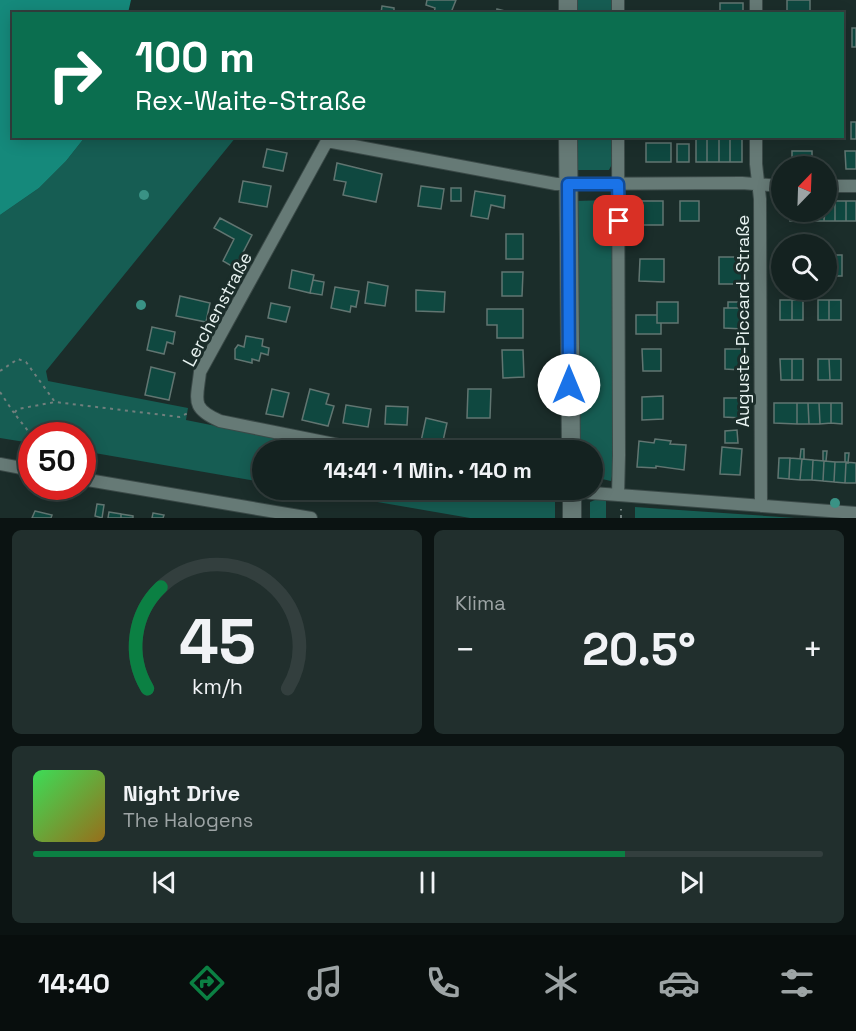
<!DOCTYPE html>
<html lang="de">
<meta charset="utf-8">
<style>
:root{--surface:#142220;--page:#212f2d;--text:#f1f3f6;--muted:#9da4a5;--line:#333f3e;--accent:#0b8043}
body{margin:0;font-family:"Space Grotesk",sans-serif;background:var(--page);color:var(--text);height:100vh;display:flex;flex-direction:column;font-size:22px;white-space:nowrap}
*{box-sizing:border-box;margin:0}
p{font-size:20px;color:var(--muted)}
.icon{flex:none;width:33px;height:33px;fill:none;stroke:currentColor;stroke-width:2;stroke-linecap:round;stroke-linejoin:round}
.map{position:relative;height:518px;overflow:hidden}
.drawer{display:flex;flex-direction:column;gap:12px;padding:12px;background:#0b1312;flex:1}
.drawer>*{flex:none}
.guide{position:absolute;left:12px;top:12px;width:832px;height:126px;border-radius:0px;box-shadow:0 3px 15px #0003,0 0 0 2px var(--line);background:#0b6e4f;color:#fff;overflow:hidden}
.needle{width:39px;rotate:23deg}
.tools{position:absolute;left:771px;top:156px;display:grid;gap:12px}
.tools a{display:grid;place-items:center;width:66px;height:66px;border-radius:50%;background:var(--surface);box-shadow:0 3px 15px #0003,0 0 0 2px var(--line);font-size:30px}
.speed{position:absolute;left:18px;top:422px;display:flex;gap:12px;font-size:30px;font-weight:700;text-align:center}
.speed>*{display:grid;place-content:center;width:78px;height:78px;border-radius:50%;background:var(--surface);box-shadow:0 3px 15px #0003,0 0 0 2px var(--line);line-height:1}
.speed .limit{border:9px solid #d22;background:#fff;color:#111}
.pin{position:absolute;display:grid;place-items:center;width:51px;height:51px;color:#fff;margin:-26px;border-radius:12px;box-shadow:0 3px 9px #0006}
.me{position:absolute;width:66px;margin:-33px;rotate:0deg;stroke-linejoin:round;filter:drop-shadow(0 0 4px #0008)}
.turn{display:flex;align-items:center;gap:21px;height:126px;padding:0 24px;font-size:27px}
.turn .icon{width:78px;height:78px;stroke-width:2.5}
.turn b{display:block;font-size:42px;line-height:51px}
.big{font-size:45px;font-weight:700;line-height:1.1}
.drawer .widget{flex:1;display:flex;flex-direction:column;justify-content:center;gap:9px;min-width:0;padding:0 21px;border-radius:9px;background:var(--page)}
.drawer .dial{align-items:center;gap:0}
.dial svg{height:156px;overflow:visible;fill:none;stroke:var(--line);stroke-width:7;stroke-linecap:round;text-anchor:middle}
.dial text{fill:var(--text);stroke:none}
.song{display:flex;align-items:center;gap:18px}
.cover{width:72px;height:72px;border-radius:9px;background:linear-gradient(135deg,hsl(130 70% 55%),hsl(40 70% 35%))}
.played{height:6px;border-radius:3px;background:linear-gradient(90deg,var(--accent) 75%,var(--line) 75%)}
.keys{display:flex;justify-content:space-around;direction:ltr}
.heat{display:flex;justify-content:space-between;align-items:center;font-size:33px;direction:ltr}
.drawer .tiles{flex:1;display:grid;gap:12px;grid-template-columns:1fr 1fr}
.widget:last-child{grid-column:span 2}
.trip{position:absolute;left:252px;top:440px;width:351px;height:60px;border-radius:30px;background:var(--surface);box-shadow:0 3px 15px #0003,0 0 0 2px var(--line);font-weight:700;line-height:60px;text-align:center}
.dock{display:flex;height:96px;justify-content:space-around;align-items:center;background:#080e0d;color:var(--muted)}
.dock .icon{width:42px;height:42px}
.dock .current{color:var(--accent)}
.dock b{font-size:27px;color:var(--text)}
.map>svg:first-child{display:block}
.green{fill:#165d53}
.water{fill:#15897b}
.building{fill:#0f4840;stroke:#617571;stroke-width:1.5}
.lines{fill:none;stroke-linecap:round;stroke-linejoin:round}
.minor-casing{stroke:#3b4a48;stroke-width:14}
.secondary-casing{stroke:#3b4a48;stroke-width:20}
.path{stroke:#707f7d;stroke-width:2;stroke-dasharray:3 4.5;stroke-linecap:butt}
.minor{stroke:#667a76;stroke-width:12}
.secondary{stroke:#667a76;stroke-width:18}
.tree{fill:#3a9285}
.route-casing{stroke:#114b97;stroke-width:15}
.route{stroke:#1a73e8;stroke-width:10}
.labels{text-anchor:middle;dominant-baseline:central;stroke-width:6;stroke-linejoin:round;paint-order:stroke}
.street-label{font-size:18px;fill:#e8f3f1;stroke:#1b2d2a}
</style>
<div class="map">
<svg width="856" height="518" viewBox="0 0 856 518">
<rect width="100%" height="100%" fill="#1b2d2a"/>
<path class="green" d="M575,0H613V13L575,14Z
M85,137H236L46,371L48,381L188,408L186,420L337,450H262V482L83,451L82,435H32L31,443L0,438V215L39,188L66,161Z
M576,137H613L612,164L609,170H575Z
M609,200L613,208V471L611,481L593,477L592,450H579L575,201Z
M302,489H535L555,494V518H470Z
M595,500H606V518H590V502Z
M635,507L795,518H635Z"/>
<path class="water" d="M0,0H131L128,13L14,14V136L85,137L66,161L39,188L0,215Z"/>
<path class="building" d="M427,0H456L452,10L453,14H434L435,8L426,5Z
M787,0H810V14H787Z
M720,3H743V14H720Z
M382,6L394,8V14H377L381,13Z
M497,9L517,14H496Z
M852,28H856V47H852Z
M851,122H856V139H851Z
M781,136H803V138H781Z
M696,138H707V162H696Z
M707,138H719V162H707Z
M719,138H730V162H719Z
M730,138H742V162H730Z
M646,143H671V162H646Z
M677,144H689V162H677Z
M267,149L287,153L283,171L263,167Z
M792,151H812V166H792Z
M845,151H856V169H846Z
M337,163L382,174L376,202L343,195L346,182L334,180Z
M243,181L271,186L267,207L239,202Z
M421,186L444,189L441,209L418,206Z
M451,188H461V201H451Z
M475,191L505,196L504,208L491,205L488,219L471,216Z
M639,201H663V225H639Z
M680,201H699V221H680Z
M826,201H835V221H824Z
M835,201H846V221H835Z
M846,201H856V221H846Z
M790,212H801V221H790Z
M801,212H813V221H801Z
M813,212H824V221H813Z
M220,218L252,235L235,268L223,261L234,239L214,228Z
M506,234H523V259H506Z
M830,255H842V276H831Z
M830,255L831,276H826V256Z
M774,256H782V276H774Z
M719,257H742V284H719Z
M640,259H664V282L639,281Z
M292,270L314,275L310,293L289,288Z
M502,272H523L522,296H502Z
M313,280L324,282L322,295L310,293Z
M368,282L388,286L385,306L365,303Z
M335,287L359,291L356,307L351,306L350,312L331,308Z
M416,290L445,292L444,312L416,311Z
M180,296L210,303L206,322L176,316Z
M780,300H792V320H780Z
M792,300H803V320H792Z
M818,300H829V320H818Z
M829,300H841V320H829Z
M657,302H678V323H657Z
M728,302H741V308H728Z
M271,303L290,307L286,322L268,318Z
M724,308H743V329L724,328Z
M487,309H523V338H497V325H487Z
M636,315H657V323H661V334H636Z
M152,327L175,332L173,344L167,342L164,354L147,350Z
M246,336L263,339L262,346L269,348L268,355L261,353L259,361L252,359V363L235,359V349L238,345L244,347Z
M642,349H661V371H643Z
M725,349H742V370L725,369Z
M502,350H523L524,377L503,378Z
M780,359H792V380H781Z
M792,359H803V380H792Z
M818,359H829L830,380H818Z
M829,359H841V380H830Z
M151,367L175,373L169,400L145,395Z
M272,389L289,393L283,417L266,414Z
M310,389L329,394L326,404L334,406L328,426L302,420Z
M468,389H491L490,418H467Z
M663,396V419L642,420V397Z
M724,398H742V418L724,417Z
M774,403H797V424L774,423Z
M797,403H808L809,424H797Z
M808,403H819L820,424H809Z
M819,403H831V423L820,424Z
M831,403H842V424L831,423Z
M346,405L371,409L368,427L343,423Z
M386,406L408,407L407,425L385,424Z
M426,418L447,423L441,450L420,446Z
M737,430L738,443H725V431Z
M655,439L671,441L670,444L686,445L684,470L656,466V468L637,467L639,441L654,443Z
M722,447L742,449L740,475L720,474Z
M801,449H804V459H800Z
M823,451H827L826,461H823Z
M845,453H849L848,463L845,462Z
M779,458H790L789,479L778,478Z
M790,458L802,459L800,480L789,479Z
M802,459L813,460L812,480H800Z
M813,460L824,461L823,481L812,480Z
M824,461L835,462L834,482L823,481Z
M835,462H846L845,483L834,482Z
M846,462L856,463V483H845Z
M97,504L104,505L102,518L95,516Z
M35,511L52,515L51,518H32Z
M109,512L121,514V518H108Z
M153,513L164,515L163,518H152Z
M121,514L133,516V518H121Z"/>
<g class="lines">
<defs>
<path id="minor" d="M618,14V0
M756,14V0
M756,136V164L760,199L761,506
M826,186H856
M364,450L220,421C190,408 197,400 200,372L327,141L556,184L742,183L782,186
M0,464L32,470
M82,479L311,518
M570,489L592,493L856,513
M618,495L619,455L618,136"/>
<path id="secondary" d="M568,0V14
M568,136L571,450
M572,489V518"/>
</defs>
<use href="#minor" class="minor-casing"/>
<use href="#secondary" class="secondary-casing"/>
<path class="path" d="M0,371L18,359L26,362L55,402L180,417L188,413
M0,392L14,413
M32,436L14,413L18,409L55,402
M621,518V509"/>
<use href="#minor" class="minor"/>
<use href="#secondary" class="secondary"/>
</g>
<g class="tree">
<circle cx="144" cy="195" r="5"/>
<circle cx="141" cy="305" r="5"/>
<circle cx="835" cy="503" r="5"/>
</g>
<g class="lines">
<defs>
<path id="route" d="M569,385L568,184H618L619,221"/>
</defs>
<use href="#route" class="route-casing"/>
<use href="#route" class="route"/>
</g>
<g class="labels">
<g class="street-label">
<text transform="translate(217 309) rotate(-62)">Lerchenstraße</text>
<text transform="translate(742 321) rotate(-90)">Auguste-Piccard-Straße</text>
</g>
</g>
</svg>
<div class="tools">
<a><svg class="needle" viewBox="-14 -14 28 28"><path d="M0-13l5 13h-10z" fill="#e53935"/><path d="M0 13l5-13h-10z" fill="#9da4a5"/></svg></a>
<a><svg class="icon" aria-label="search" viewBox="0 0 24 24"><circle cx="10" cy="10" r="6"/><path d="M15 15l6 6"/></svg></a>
</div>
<div class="speed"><div class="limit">50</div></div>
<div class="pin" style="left:619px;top:221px;background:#d93025"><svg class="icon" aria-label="arrive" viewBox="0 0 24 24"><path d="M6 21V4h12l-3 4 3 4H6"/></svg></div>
<svg class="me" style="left:569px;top:385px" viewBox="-20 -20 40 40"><circle r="19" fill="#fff"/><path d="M0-13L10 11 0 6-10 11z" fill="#1a73e8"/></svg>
<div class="trip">14:41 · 1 Min. · 140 m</div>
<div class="guide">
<div class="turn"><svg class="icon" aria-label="right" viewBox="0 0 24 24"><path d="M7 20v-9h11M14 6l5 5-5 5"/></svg><div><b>100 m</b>Rex-Waite-Straße</div></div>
</div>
</div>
<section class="drawer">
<div class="tiles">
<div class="widget dial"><svg viewBox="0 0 100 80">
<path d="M14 69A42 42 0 1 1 86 69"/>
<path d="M14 69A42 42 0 0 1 21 17" stroke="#0b8043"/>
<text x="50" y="56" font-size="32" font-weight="700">45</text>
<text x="50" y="72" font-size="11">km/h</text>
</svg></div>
<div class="widget"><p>Klima</p>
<div class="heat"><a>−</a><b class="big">20.5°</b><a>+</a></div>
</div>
<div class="widget">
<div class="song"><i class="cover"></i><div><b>Night Drive</b><p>The Halogens</p></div></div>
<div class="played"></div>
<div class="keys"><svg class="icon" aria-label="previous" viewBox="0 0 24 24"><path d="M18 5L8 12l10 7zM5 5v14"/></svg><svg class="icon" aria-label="pause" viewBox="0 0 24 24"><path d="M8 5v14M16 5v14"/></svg><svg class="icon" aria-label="next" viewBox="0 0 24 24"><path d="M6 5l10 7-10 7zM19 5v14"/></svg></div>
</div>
</div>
</section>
<nav class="dock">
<b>14:40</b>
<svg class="icon current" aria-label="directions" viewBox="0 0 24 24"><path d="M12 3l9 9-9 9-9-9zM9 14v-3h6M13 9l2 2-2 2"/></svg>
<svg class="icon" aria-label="music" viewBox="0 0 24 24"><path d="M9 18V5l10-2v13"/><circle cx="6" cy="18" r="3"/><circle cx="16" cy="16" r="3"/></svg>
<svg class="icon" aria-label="phone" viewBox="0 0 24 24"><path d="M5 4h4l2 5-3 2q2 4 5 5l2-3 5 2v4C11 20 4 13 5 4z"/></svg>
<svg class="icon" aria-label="climate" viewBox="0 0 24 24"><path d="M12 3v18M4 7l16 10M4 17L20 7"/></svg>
<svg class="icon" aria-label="car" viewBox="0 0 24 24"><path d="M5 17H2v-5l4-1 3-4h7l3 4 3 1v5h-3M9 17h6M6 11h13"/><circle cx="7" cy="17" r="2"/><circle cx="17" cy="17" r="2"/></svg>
<svg class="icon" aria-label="filters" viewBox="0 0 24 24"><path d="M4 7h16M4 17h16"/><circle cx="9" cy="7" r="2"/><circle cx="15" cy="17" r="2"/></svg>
</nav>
